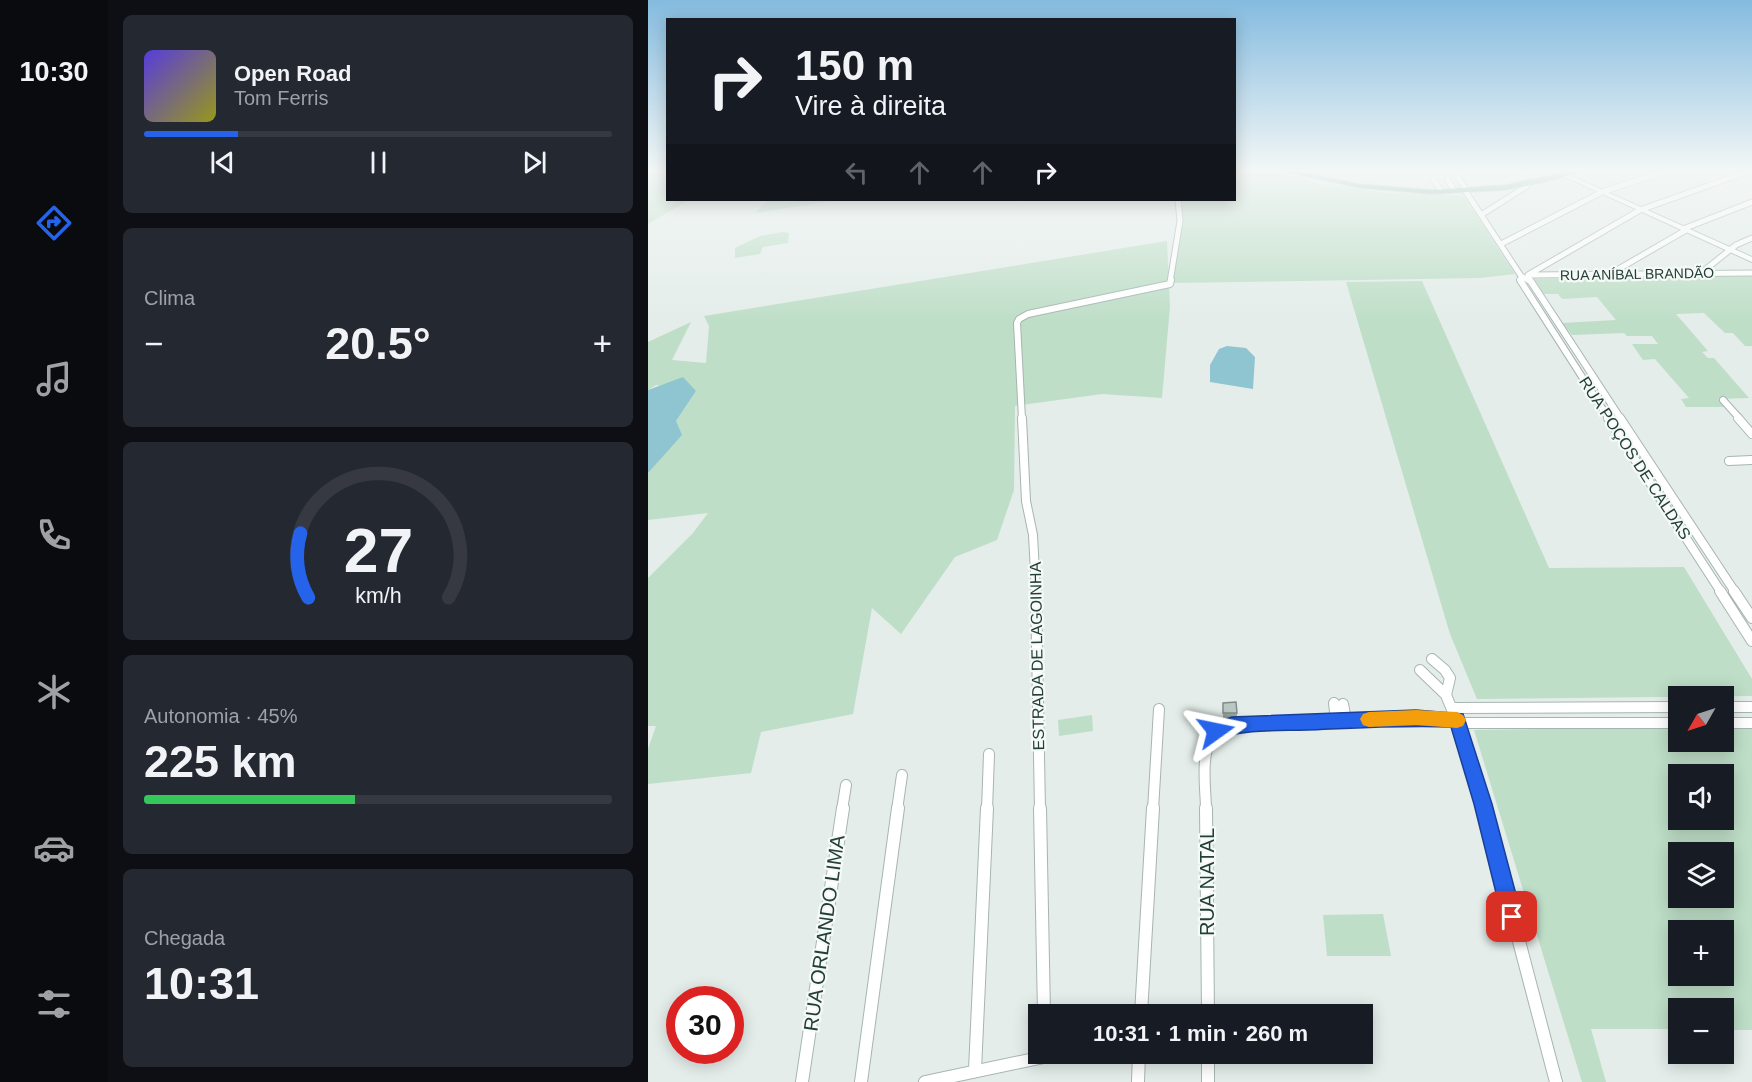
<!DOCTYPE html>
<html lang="pt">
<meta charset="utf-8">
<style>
:root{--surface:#171b24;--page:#242831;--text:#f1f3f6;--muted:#9ea1a6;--line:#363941;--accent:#2563eb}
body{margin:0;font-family:Arial,sans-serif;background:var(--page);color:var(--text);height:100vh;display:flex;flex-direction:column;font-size:22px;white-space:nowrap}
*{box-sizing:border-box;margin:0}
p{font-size:20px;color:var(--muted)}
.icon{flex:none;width:33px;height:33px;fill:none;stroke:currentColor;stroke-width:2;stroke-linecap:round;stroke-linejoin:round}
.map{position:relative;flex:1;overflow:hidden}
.side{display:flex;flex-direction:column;gap:15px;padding:15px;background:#0d0f14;width:540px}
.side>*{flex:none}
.top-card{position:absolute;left:18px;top:18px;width:570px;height:183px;border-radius:0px;box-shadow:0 3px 15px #0003;background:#171b24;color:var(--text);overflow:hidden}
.needle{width:39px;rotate:231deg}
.buttons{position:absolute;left:1020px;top:686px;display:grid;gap:12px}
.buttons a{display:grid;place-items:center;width:66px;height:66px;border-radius:0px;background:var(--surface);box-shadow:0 3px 15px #0003;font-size:30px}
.speed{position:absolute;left:18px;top:986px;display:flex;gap:12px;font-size:30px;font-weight:700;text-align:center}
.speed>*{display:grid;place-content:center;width:78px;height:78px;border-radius:50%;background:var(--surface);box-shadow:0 3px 15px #0003;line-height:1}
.speed .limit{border:9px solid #d22;background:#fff;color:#111}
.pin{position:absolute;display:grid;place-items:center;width:51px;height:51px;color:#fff;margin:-26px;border-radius:12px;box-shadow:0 3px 9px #0006}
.me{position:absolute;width:66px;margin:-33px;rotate:78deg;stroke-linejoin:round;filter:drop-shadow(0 0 4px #0008)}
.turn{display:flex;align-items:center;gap:21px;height:126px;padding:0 30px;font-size:27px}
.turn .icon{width:78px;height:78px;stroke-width:2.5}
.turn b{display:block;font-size:42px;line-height:51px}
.lanes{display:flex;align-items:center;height:57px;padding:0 30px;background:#0003;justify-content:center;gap:30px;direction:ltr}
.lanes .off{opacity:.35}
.big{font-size:45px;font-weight:800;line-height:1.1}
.side .widget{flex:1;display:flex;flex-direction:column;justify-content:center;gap:9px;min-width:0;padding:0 21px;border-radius:9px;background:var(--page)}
.side .dial{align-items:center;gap:0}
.dial svg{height:156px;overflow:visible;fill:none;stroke:var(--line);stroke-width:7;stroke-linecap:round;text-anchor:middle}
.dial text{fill:var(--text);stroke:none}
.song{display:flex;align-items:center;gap:18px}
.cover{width:72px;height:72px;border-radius:9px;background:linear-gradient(135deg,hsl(250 70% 55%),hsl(60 70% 35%))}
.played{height:6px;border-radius:3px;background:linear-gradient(90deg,var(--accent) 20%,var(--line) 20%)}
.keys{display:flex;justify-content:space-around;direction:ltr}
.heat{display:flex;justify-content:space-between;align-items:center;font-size:33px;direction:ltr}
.charge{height:9px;border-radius:4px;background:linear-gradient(90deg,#34c759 45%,var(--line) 0)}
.trip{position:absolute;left:380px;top:1004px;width:345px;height:60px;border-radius:0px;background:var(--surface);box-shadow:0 3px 15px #0003;font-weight:800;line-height:60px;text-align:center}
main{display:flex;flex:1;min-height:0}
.menu{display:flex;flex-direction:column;width:108px;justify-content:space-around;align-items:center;background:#090b0e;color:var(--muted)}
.menu .icon{width:42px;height:42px}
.menu .on{color:var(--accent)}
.menu b{font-size:27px;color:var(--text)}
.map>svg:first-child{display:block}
.green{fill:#bedec7;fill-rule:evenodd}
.water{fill:#8ec5d1}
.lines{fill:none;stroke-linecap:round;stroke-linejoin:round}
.street-far4-casing{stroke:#a7b5b1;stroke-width:7}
.street-far3-casing{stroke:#a7b5b1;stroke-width:8}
.street-far2-casing{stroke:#a7b5b1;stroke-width:10}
.street-far1-casing{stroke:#a7b5b1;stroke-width:12}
.street-casing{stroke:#a7b5b1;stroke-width:14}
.secondary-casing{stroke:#a3b9b2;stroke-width:2}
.primary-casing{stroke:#c2c9c7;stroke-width:2}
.street-far4{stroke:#fff;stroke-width:5}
.street-far3{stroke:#fff;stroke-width:6}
.street-far2{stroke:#fff;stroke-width:8}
.street-far1{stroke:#fff;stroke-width:10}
.street{stroke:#fff;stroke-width:12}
.secondary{fill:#fff;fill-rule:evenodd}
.primary{fill:#6aa295;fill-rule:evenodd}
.wall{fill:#a0aca8}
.building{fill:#bac8c3;stroke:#828c88;stroke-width:1.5}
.route{fill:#2563eb;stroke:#184099;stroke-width:1.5}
.slow{fill:#f59e0b}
.labels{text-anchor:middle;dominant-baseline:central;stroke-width:4.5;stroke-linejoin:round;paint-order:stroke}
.far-street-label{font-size:14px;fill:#243f38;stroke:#f5faf7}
.street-label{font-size:16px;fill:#243f38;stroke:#f5faf7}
.near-street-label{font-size:20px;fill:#243f38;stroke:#f5faf7}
</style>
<main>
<nav class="menu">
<b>10:30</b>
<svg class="icon on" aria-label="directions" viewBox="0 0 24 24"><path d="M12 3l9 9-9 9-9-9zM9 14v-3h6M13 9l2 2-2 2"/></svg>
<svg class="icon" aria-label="music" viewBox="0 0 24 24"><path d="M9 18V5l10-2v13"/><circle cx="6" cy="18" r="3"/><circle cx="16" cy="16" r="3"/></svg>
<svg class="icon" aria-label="phone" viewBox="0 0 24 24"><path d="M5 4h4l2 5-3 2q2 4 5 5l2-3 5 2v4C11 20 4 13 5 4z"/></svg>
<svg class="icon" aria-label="climate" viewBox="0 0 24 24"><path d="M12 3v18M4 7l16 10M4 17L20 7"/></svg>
<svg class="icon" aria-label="car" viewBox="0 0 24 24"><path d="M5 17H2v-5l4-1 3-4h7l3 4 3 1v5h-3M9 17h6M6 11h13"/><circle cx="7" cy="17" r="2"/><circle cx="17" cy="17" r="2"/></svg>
<svg class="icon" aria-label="filters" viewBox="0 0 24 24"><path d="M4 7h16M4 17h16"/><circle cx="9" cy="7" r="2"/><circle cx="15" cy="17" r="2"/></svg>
</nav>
<section class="side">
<div class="widget">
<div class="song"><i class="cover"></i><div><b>Open Road</b><p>Tom Ferris</p></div></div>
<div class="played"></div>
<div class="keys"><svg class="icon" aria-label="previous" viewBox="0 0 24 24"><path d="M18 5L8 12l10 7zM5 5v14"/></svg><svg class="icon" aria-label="pause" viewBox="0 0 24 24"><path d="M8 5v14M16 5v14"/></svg><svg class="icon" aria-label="next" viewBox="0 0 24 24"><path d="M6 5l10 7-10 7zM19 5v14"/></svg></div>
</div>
<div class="widget"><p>Clima</p>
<div class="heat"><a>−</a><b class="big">20.5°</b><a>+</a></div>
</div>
<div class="widget dial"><svg viewBox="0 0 100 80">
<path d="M14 69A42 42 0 1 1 86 69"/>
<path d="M14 69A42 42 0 0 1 10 36" stroke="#2563eb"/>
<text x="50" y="56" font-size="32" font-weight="700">27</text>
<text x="50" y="72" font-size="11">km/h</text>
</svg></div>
<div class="widget"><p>Autonomia · 45%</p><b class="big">225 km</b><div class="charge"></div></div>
<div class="widget"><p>Chegada</p><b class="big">10:31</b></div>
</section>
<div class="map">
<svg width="1104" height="1082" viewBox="0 0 1104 1082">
<rect width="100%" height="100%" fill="#e4edea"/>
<path class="green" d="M0,171H19L20,200H41L0,224Z
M587,171H630L674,184L741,193L815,195L867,274L832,278L525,283L532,200H586Z
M119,200H190L107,213Z
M135,232L141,233L140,243L115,247L112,254L87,258V248L112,236Z
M519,241L522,306L514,398L454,394L367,406L366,490L349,540L307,557L253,634L224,608L205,714L113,732L103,773L0,784V749L8,726H0V578L45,533L60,513L0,520V473L16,454L28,421L48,391L8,385L0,390V342L43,322L24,360L58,363L61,326L56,316Z
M1104,275V346H1097L1085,333H1077L1056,313L1028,314L1060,351L1054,352L1060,358H1066L1101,398L1070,399L1076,407H1038L1033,399L1041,398L1007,359L995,360L984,344H1010L1004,336H979L976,333L924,335L914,323L968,320L949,297L914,299L910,294H896L886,279Z
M774,281L901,568L1036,567L1104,679V696L829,699L802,634L698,282Z
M444,715L445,731L411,736L410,720Z
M1076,726H1104V1030H1076V1008H1030V1029H943L958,1082H934L826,730L1030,727V741H1076ZM1030,774H1076V819H1030ZM1030,852H1076V897H1030ZM1030,930H1076V975H1030Z
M735,914L743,956H679L675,915Z"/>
<path class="water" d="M579,346L598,348L607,357L605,389L562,382V365L571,349Z
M35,377L48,391L28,421L34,435L0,473V390Z"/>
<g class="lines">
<defs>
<path id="street-far4" d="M806,171L817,188
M785,179L792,189
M799,179L805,188
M818,192L873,276L883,282
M833,215L879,186
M1035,229L1104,202
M853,244L954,192L1018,171
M1053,273L1088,245L1104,238
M962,274L1038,230
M880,275L992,210L1093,174
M883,275L1104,273
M522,282L532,221L530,200
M873,282V276"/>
<path id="street-far3" d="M872,280L961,419
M882,280L973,419
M1075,400L1092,419
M374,419L369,323L371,319L380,314L522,284L523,280"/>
<path id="street-far2" d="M374,418L378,501L385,535L388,592
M960,418L1073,592
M972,418L1087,592
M1090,418L1104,434
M1081,461L1104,460"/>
<path id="street-far1" d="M388,591L392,810
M1072,591L1104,641
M1086,591L1104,618
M784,659L797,670L802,678L798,695
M772,670L798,695L819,746L836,810
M686,703L688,721
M695,704L698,720
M1076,707H1104
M804,708L1030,707
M811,723H1030
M1076,723H1104
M194,810L198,785
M249,810L254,775
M339,810L341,754
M505,810L511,709
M558,810C558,784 548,738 578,727L768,717L809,719"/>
<path id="street" d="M392,808L396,1014
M558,808L560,1014
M836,808L908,1082
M493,1014L505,808
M560,1053V1082
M327,1070L339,808
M154,1082L195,808
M213,1082L250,808
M277,1082L396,1057L427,1053
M490,1082L491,1053"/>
<path id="secondary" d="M915,174H919L1104,257V262L915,176Z"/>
<path id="primary" d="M633,171H646L712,184L784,190L857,185L923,171H935L893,183L857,190L784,194L712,188Z"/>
</defs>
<use href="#street-far4" class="street-far4-casing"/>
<use href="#street-far3" class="street-far3-casing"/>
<use href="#street-far2" class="street-far2-casing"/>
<use href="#street-far1" class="street-far1-casing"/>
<use href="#street" class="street-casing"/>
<use href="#secondary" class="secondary-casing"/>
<use href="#primary" class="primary-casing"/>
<use href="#street-far4" class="street-far4"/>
<use href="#street-far3" class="street-far3"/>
<use href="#street-far2" class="street-far2"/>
<use href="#street-far1" class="street-far1"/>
<use href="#street" class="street"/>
<use href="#secondary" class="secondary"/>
<use href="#primary" class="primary"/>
</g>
<path class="wall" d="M575,703L589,713V718H575Z"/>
<path class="building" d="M588,702L589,713H575V703Z"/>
<linearGradient id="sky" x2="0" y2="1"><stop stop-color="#84bbdf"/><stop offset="0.53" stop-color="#f3f7f6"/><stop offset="1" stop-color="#f3f7f6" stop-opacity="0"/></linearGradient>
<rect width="1104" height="322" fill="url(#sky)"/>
<path class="route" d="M768,710L815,714L844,804L874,917L871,924L864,927L857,924L854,917L826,804L803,727C755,725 707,728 659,730C629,731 597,729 568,739L562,736L559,731L562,725L584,717Z"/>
<path class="slow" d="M768,710L809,712L815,715L818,720L815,726L809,728L768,725L721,727L715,725L712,719L715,714L721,712Z"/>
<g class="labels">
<g class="far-street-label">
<text transform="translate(989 274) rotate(-1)">RUA ANÍBAL BRANDÃO</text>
</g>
<g class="street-label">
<text transform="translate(987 458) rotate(57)">RUA POÇOS DE CALDAS</text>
<text transform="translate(389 656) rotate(-91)">ESTRADA DE LAGOINHA</text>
</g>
<g class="near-street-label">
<text transform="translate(559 882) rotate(-90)">RUA NATAL</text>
<text transform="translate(176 933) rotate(-82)">RUA ORLANDO LIMA</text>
</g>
</g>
</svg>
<div class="buttons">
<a><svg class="needle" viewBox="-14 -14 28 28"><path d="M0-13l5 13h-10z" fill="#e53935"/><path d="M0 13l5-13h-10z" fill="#9ea1a6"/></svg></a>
<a><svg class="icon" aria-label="sound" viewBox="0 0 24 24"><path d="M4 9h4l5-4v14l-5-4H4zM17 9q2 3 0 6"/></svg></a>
<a><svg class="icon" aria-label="layers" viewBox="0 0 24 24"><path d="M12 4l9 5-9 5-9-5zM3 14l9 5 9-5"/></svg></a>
<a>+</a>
<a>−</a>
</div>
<div class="speed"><div class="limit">30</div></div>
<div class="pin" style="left:864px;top:917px;background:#d93025"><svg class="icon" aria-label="arrive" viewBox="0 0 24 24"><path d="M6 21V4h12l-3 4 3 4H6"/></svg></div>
<svg class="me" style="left:568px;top:731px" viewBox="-20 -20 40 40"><path d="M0-17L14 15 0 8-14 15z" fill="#2563eb" stroke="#fff" stroke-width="4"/></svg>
<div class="trip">10:31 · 1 min · 260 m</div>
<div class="top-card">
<div class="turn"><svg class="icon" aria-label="right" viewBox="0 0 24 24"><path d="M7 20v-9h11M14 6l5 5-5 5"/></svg><div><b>150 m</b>Vire à direita</div></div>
<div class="lanes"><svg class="icon off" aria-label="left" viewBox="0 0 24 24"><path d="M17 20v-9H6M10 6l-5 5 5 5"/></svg><svg class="icon off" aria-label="ahead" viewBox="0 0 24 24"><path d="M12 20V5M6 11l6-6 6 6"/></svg><svg class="icon off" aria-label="ahead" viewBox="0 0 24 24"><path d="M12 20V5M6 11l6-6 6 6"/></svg><svg class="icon" aria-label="right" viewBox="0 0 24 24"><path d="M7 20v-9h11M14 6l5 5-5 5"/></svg></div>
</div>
</div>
</main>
